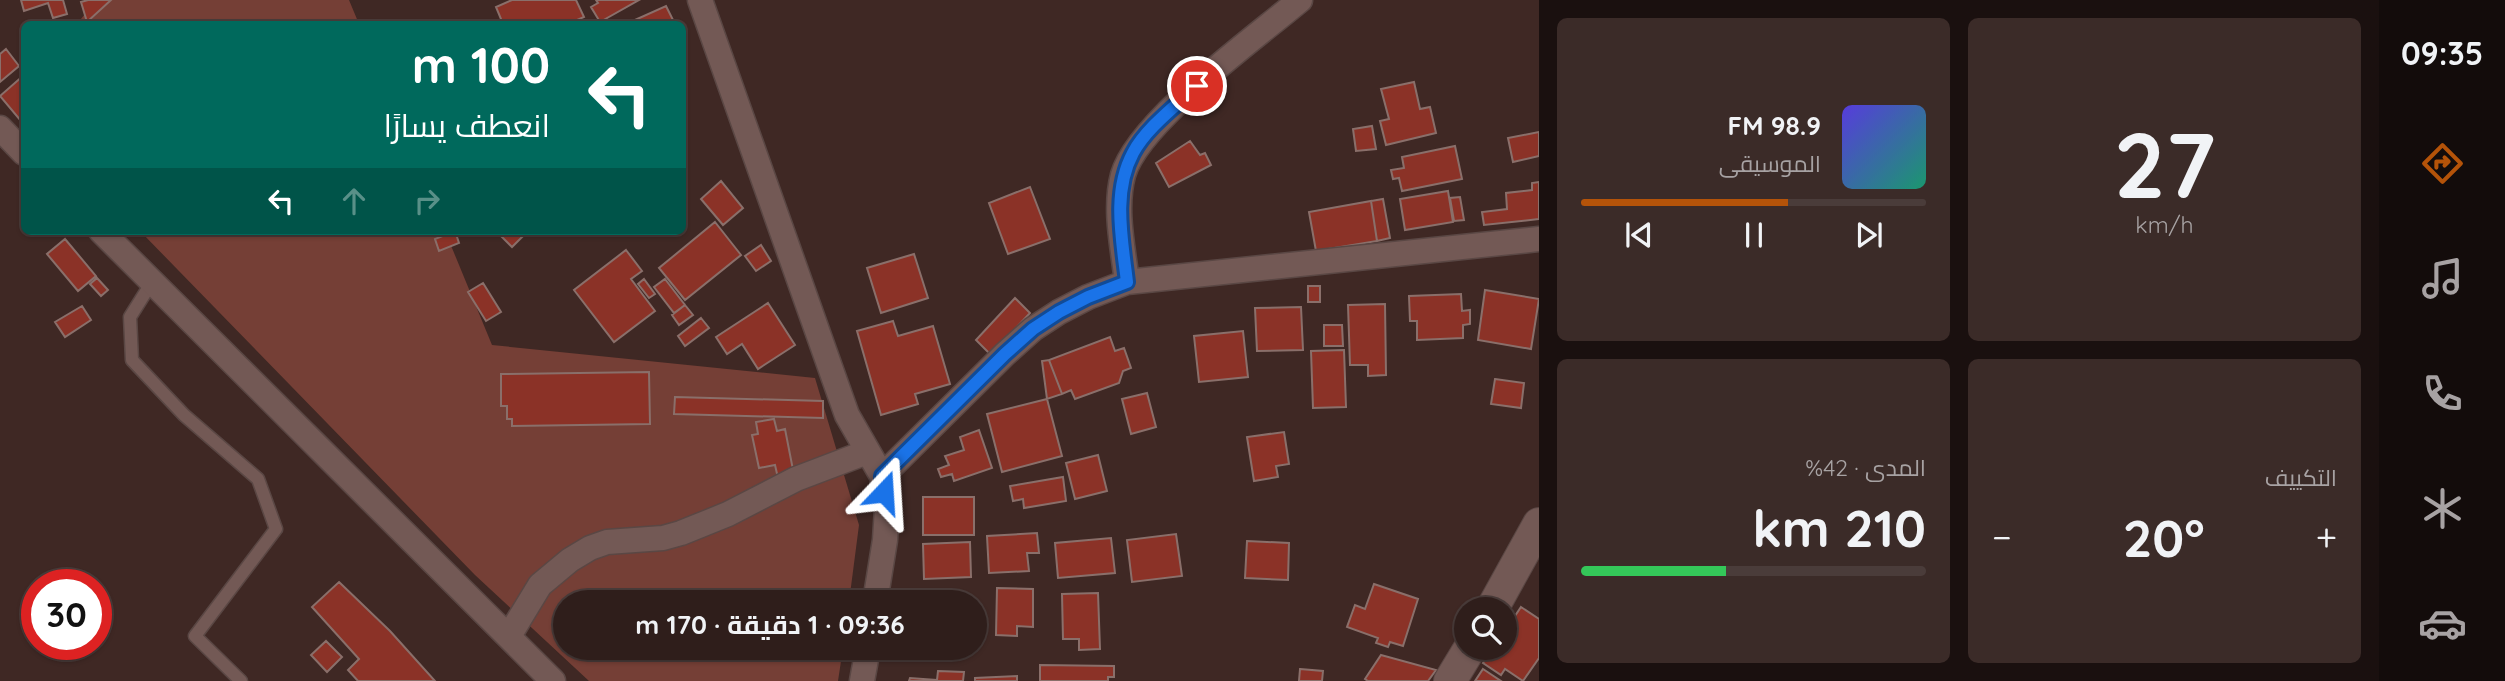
<!DOCTYPE html>
<html lang="ar">
<meta charset="utf-8">
<style>
:root{--surface:#2f1e1b;--page:#3b2b28;--text:#f1f3f6;--muted:#a7a2a3;--line:#4a3c3a;--accent:#b45309}
body{margin:0;font-family:Quicksand,Cairo,sans-serif;background:var(--page);color:var(--text);direction:rtl;height:100vh;display:flex;flex-direction:column;font-size:26px;white-space:nowrap}
*{box-sizing:border-box;margin:0}
p{font-size:23px;color:var(--muted)}
.icon{flex:none;width:38px;height:38px;fill:none;stroke:currentColor;stroke-width:2;stroke-linecap:round;stroke-linejoin:round}
.map{position:relative;flex:1;overflow:hidden;direction:ltr}
.details{display:flex;flex-direction:column;gap:18px;padding:18px;background:#1a100f;width:840px}
.details>*{flex:none}
.guide{position:absolute;left:21px;top:21px;width:665px;height:214px;border-radius:10px;box-shadow:0 2px 5px #0004,0 0 0 2px var(--line);direction:rtl;background:#00695c;color:#fff;overflow:hidden}
.fabs{position:absolute;left:1454px;top:597px;display:grid;gap:14px}
.fabs a{display:grid;place-items:center;width:63px;height:63px;border-radius:50%;background:var(--surface);box-shadow:0 2px 5px #0004,0 0 0 2px var(--line);font-size:35px}
.speed{position:absolute;left:21px;top:569px;display:flex;gap:14px;font-size:35px;font-weight:700;text-align:center}
.speed>*{display:grid;place-content:center;width:91px;height:91px;border-radius:50%;background:var(--surface);box-shadow:0 2px 5px #0004,0 0 0 2px var(--line);line-height:1}
.speed .limit{border:10px solid #d22;background:#fff;color:#111}
.pin{position:absolute;display:grid;place-items:center;width:60px;height:60px;color:#fff;margin:-30px;border:4px solid #fff;border-radius:50%;box-shadow:0 2px 7px #0007}
.me{position:absolute;width:77px;margin:-38px;rotate:20deg;stroke-linejoin:round;filter:drop-shadow(0 0 5px #0008)}
.turn{display:flex;align-items:center;gap:24px;height:147px;padding:0 21px;font-size:32px}
.turn .icon{width:91px;height:91px;stroke-width:2.5}
.turn b{display:block;font-size:49px;line-height:60px}
.lanes{display:flex;align-items:center;height:66px;padding:0 21px;background:#0003;justify-content:center;gap:35px;direction:ltr}
.lanes .off{opacity:.35}
.big{font-size:52px;font-weight:700;line-height:1.1}
.details .tile{flex:1;display:flex;flex-direction:column;justify-content:center;gap:10px;min-width:0;padding:0 24px;border-radius:10px;background:var(--page)}
.details .dial{align-items:center;gap:0}
.dial b{font-size:91px;line-height:1}
.song{display:flex;align-items:center;gap:21px}
.cover{width:84px;height:84px;border-radius:10px;background:linear-gradient(135deg,hsl(250 70% 55%),hsl(160 70% 35%))}
.played{height:7px;border-radius:4px;background:linear-gradient(90deg,var(--accent) 60%,var(--line) 60%)}
.keys{display:flex;justify-content:space-around;direction:ltr}
.heat{display:flex;justify-content:space-between;align-items:center;font-size:38px;direction:ltr}
.charge{height:10px;border-radius:5px;background:linear-gradient(90deg,#34c759 42%,var(--line) 0)}
.details .tiles{flex:1;display:grid;gap:18px;grid-template-columns:repeat(2,1fr)}
.trip{position:absolute;left:553px;top:590px;width:434px;height:70px;border-radius:35px;background:var(--surface);box-shadow:0 2px 5px #0004,0 0 0 2px var(--line);font-weight:700;line-height:70px;text-align:center;direction:rtl}
main{display:flex;flex:1;min-height:0}
.dock{display:flex;flex-direction:column;width:126px;justify-content:space-around;align-items:center;background:#130c0b;color:var(--muted)}
.dock .icon{width:49px;height:49px}
.dock .selected{color:var(--accent)}
.dock b{font-size:32px;color:var(--text)}
.map>svg:first-child{display:block}
.green{fill:#753f36}
.building{fill:#8b3227;stroke:#8a6f6a;stroke-width:2}
.lines{fill:none;stroke-linecap:round;stroke-linejoin:round}
.service-casing{stroke:#5a4744;stroke-width:15}
.minor-casing{stroke:#5a4744;stroke-width:27}
.tertiary-casing{stroke:#5a4744;stroke-width:34}
.service{stroke:#735955;stroke-width:12}
.minor{stroke:#735955;stroke-width:24}
.tertiary{stroke:#735955;stroke-width:32}
.route-casing{stroke:#114b97;stroke-width:18}
.route{stroke:#1a73e8;stroke-width:12}
</style>
<main>
<nav class="dock">
<b>09:35</b>
<svg class="icon selected" aria-label="directions" viewBox="0 0 24 24"><path d="M12 3l9 9-9 9-9-9zM9 14v-3h6M13 9l2 2-2 2"/></svg>
<svg class="icon" aria-label="music" viewBox="0 0 24 24"><path d="M9 18V5l10-2v13"/><circle cx="6" cy="18" r="3"/><circle cx="16" cy="16" r="3"/></svg>
<svg class="icon" aria-label="phone" viewBox="0 0 24 24"><path d="M5 4h4l2 5-3 2q2 4 5 5l2-3 5 2v4C11 20 4 13 5 4z"/></svg>
<svg class="icon" aria-label="climate" viewBox="0 0 24 24"><path d="M12 3v18M4 7l16 10M4 17L20 7"/></svg>
<svg class="icon" aria-label="car" viewBox="0 0 24 24"><path d="M5 17H2v-5l4-1 3-4h7l3 4 3 1v5h-3M9 17h6M6 11h13"/><circle cx="7" cy="17" r="2"/><circle cx="17" cy="17" r="2"/></svg>
</nav>
<section class="details">
<div class="tiles">
<div class="tile dial"><b>27</b><p>km/h</p></div>
<div class="tile">
<div class="song"><i class="cover"></i><div><b>98.9 FM</b><p>الموسيقى</p></div></div>
<div class="played"></div>
<div class="keys"><svg class="icon" aria-label="previous" viewBox="0 0 24 24"><path d="M18 5L8 12l10 7zM5 5v14"/></svg><svg class="icon" aria-label="pause" viewBox="0 0 24 24"><path d="M8 5v14M16 5v14"/></svg><svg class="icon" aria-label="next" viewBox="0 0 24 24"><path d="M6 5l10 7-10 7zM19 5v14"/></svg></div>
</div>
<div class="tile"><p>التكييف</p>
<div class="heat"><a>−</a><b class="big">20°</b><a>+</a></div>
</div>
<div class="tile"><p>المدى · 42%</p><b class="big">210 km</b><div class="charge"></div></div>
</div>
</section>
<div class="map">
<svg width="1539" height="681" viewBox="0 0 1539 681">
<rect width="100%" height="100%" fill="#3f2824"/>
<path class="green" d="M96,0H349L359,24H77Z
M140,231H445L492,345L815,378L859,525L849,602H565V648H843L838,681H589L475,575Z"/>
<path class="building" d="M21,0H63L67,14L53,18L48,3L24,11Z
M88,0H111L87,22L81,2Z
M512,0H576L584,17L568,24H503L496,7Z
M596,0H639L600,22L591,7L598,3Z
M666,6L675,24H626Z
M6,49L19,66L0,82V54Z
M24,75V118L21,121L0,96Z
M1414,82L1420,109L1430,107L1436,133L1386,145L1380,121L1389,119L1381,89Z
M1372,126L1376,149L1356,151L1353,129Z
M1539,132V156L1513,162L1508,138Z
M1190,141L1200,155L1205,153L1211,165L1169,187L1156,163Z
M1455,146L1462,179L1402,191L1399,178L1393,179L1391,170L1404,168L1402,157Z
M721,181L743,208L723,225L701,199Z
M1539,182V219L1484,225L1482,212L1507,209L1506,193L1532,190V183Z
M1030,187L1050,239L1008,254L989,203Z
M1448,191L1453,222L1405,230L1400,199Z
M1460,197L1464,220L1454,221L1450,198Z
M1383,199L1390,238L1377,241L1371,201Z
M1371,201L1377,241L1316,251L1309,212Z
M715,222L741,255L685,300L659,268Z
M455,231L459,243L439,251L435,239Z
M496,231H527V232L512,247Z
M65,239L96,276L78,291L47,254Z
M761,245L771,261L756,271L745,256Z
M626,250L642,271L631,279L655,311L614,342L574,290Z
M914,254L928,298L881,313L867,268Z
M97,278L108,290L101,296L90,284Z
M644,279L655,294L649,298L638,284Z
M665,279L685,305L674,313L654,287Z
M483,283L501,312L486,321L468,292Z
M1308,286H1320V302H1308Z
M1485,290L1539,299L1531,349L1478,340Z
M1461,294L1462,311L1470,310V324L1463,325V338L1417,340V321H1410L1409,296Z
M1015,298L1030,313L991,355L976,340Z
M768,303L795,345L758,369L742,344L727,354L716,337Z
M1385,304L1386,375L1368,376V365H1350L1348,305Z
M685,305L693,315L679,325L672,315Z
M82,306L91,320L65,337L55,322Z
M1301,307L1303,350L1257,351L1255,308Z
M701,318L709,328L685,346L678,336Z
M893,321L898,336L933,326L950,384L915,394L918,404L881,415L857,331Z
M1324,325H1342L1343,346H1324Z
M1243,331L1248,377L1199,382L1194,336Z
M1110,337L1115,351L1124,348L1131,368L1123,371L1119,383L1075,399L1071,390L1062,394L1049,360Z
M1344,350L1346,407L1313,408L1311,351Z
M1049,360L1062,394L1047,399L1042,361Z
M649,372L650,424L512,426V419H507V406H501V374Z
M1495,379L1524,383L1521,408L1491,404Z
M1147,393L1156,427L1131,434L1122,399Z
M675,397L823,401V418L674,414Z
M1047,399L1062,456L1002,472L987,414Z
M774,419L777,431L785,429L794,475L778,478L775,465L759,468L752,435L758,434L756,422Z
M979,430L992,468L954,481L952,474L941,477L938,469L949,465L945,456L964,450L960,437Z
M1284,432L1289,464L1276,466L1278,477L1254,481L1247,437Z
M1098,455L1107,491L1075,499L1066,463Z
M1063,477L1066,501L1024,508L1023,499L1013,501L1010,486Z
M923,497H974V535H923Z
M1037,533L1039,553H1027L1029,571L989,573L987,536Z
M1176,534L1182,576L1132,582L1127,540Z
M1111,538L1115,573L1058,578L1055,543Z
M1247,541L1289,543L1288,580L1245,578Z
M970,542L971,577L924,579L923,544Z
M339,582L390,631L435,681H358L348,670L359,659L312,607Z
M1374,584L1418,599L1403,646L1390,642L1388,647L1376,643L1378,638L1347,627L1355,605L1365,609Z
M997,588L1033,589V627L1017,626V636L996,635Z
M928,593L950,595L949,602H927Z
M1098,593L1100,649L1079,650V639H1063L1062,594Z
M1521,607L1539,619V658L1523,681L1505,669L1501,675L1483,663L1494,648H1505V631Z
M326,641L342,657L327,672L311,655Z
M1381,655L1436,670L1428,681H1368L1365,679Z
M1040,665L1114,666V677H1108V681H1040Z
M1300,669L1323,671L1322,681H1299Z
M1483,669L1501,681H1475Z
M938,671L964,672L963,681H909L910,678L937,680Z
M1017,676V681H975V678Z"/>
<g class="lines">
<defs>
<path id="service" d="M152,282L130,317L132,360L184,415L258,479L276,529L195,636L241,681"/>
<path id="minor" d="M700,0L847,415L882,476L887,508L885,540L875,602
M0,128L24,153
M101,231L553,681
M1127,282C1123,248 1114,209 1123,175C1138,122 1255,38 1300,0
M882,476L1005,354L1033,329L1059,312L1088,297L1127,282L1539,239
M509,636L540,585L570,560L590,548L607,542L663,538L681,533L728,514L796,479L867,452
M862,681L868,648"/>
<path id="tertiary" d="M1492,609L1539,524
M1450,681L1470,648"/>
</defs>
<use href="#service" class="service-casing"/>
<use href="#minor" class="minor-casing"/>
<use href="#tertiary" class="tertiary-casing"/>
<use href="#service" class="service"/>
<use href="#minor" class="minor"/>
<use href="#tertiary" class="tertiary"/>
</g>
<g class="lines">
<defs>
<path id="route" d="M884,492L882,476L1005,354L1033,329L1059,312L1088,297L1127,282C1122,239 1112,192 1133,153C1146,128 1177,105 1197,86"/>
</defs>
<use href="#route" class="route-casing"/>
<use href="#route" class="route"/>
</g>
</svg>
<div class="fabs">
<a><svg class="icon" aria-label="search" viewBox="0 0 24 24"><circle cx="10" cy="10" r="6"/><path d="M15 15l6 6"/></svg></a>
</div>
<div class="speed"><div class="limit">30</div></div>
<div class="pin" style="left:1197px;top:86px;background:#d93025"><svg class="icon" aria-label="arrive" viewBox="0 0 24 24"><path d="M6 21V4h12l-3 4 3 4H6"/></svg></div>
<svg class="me" style="left:884px;top:492px" viewBox="-20 -20 40 40"><path d="M0-17L14 15 0 8-14 15z" fill="#1a73e8" stroke="#fff" stroke-width="4"/></svg>
<div class="trip">09:36 · 1 دقيقة · 170 m</div>
<div class="guide">
<div class="turn"><svg class="icon" aria-label="left" viewBox="0 0 24 24"><path d="M17 20v-9H6M10 6l-5 5 5 5"/></svg><div><b>100 m</b>انعطف يسارًا</div></div>
<div class="lanes"><svg class="icon" aria-label="left" viewBox="0 0 24 24"><path d="M17 20v-9H6M10 6l-5 5 5 5"/></svg><svg class="icon off" aria-label="ahead" viewBox="0 0 24 24"><path d="M12 20V5M6 11l6-6 6 6"/></svg><svg class="icon off" aria-label="right" viewBox="0 0 24 24"><path d="M7 20v-9h11M14 6l5 5-5 5"/></svg></div>
</div>
</div>
</main>
